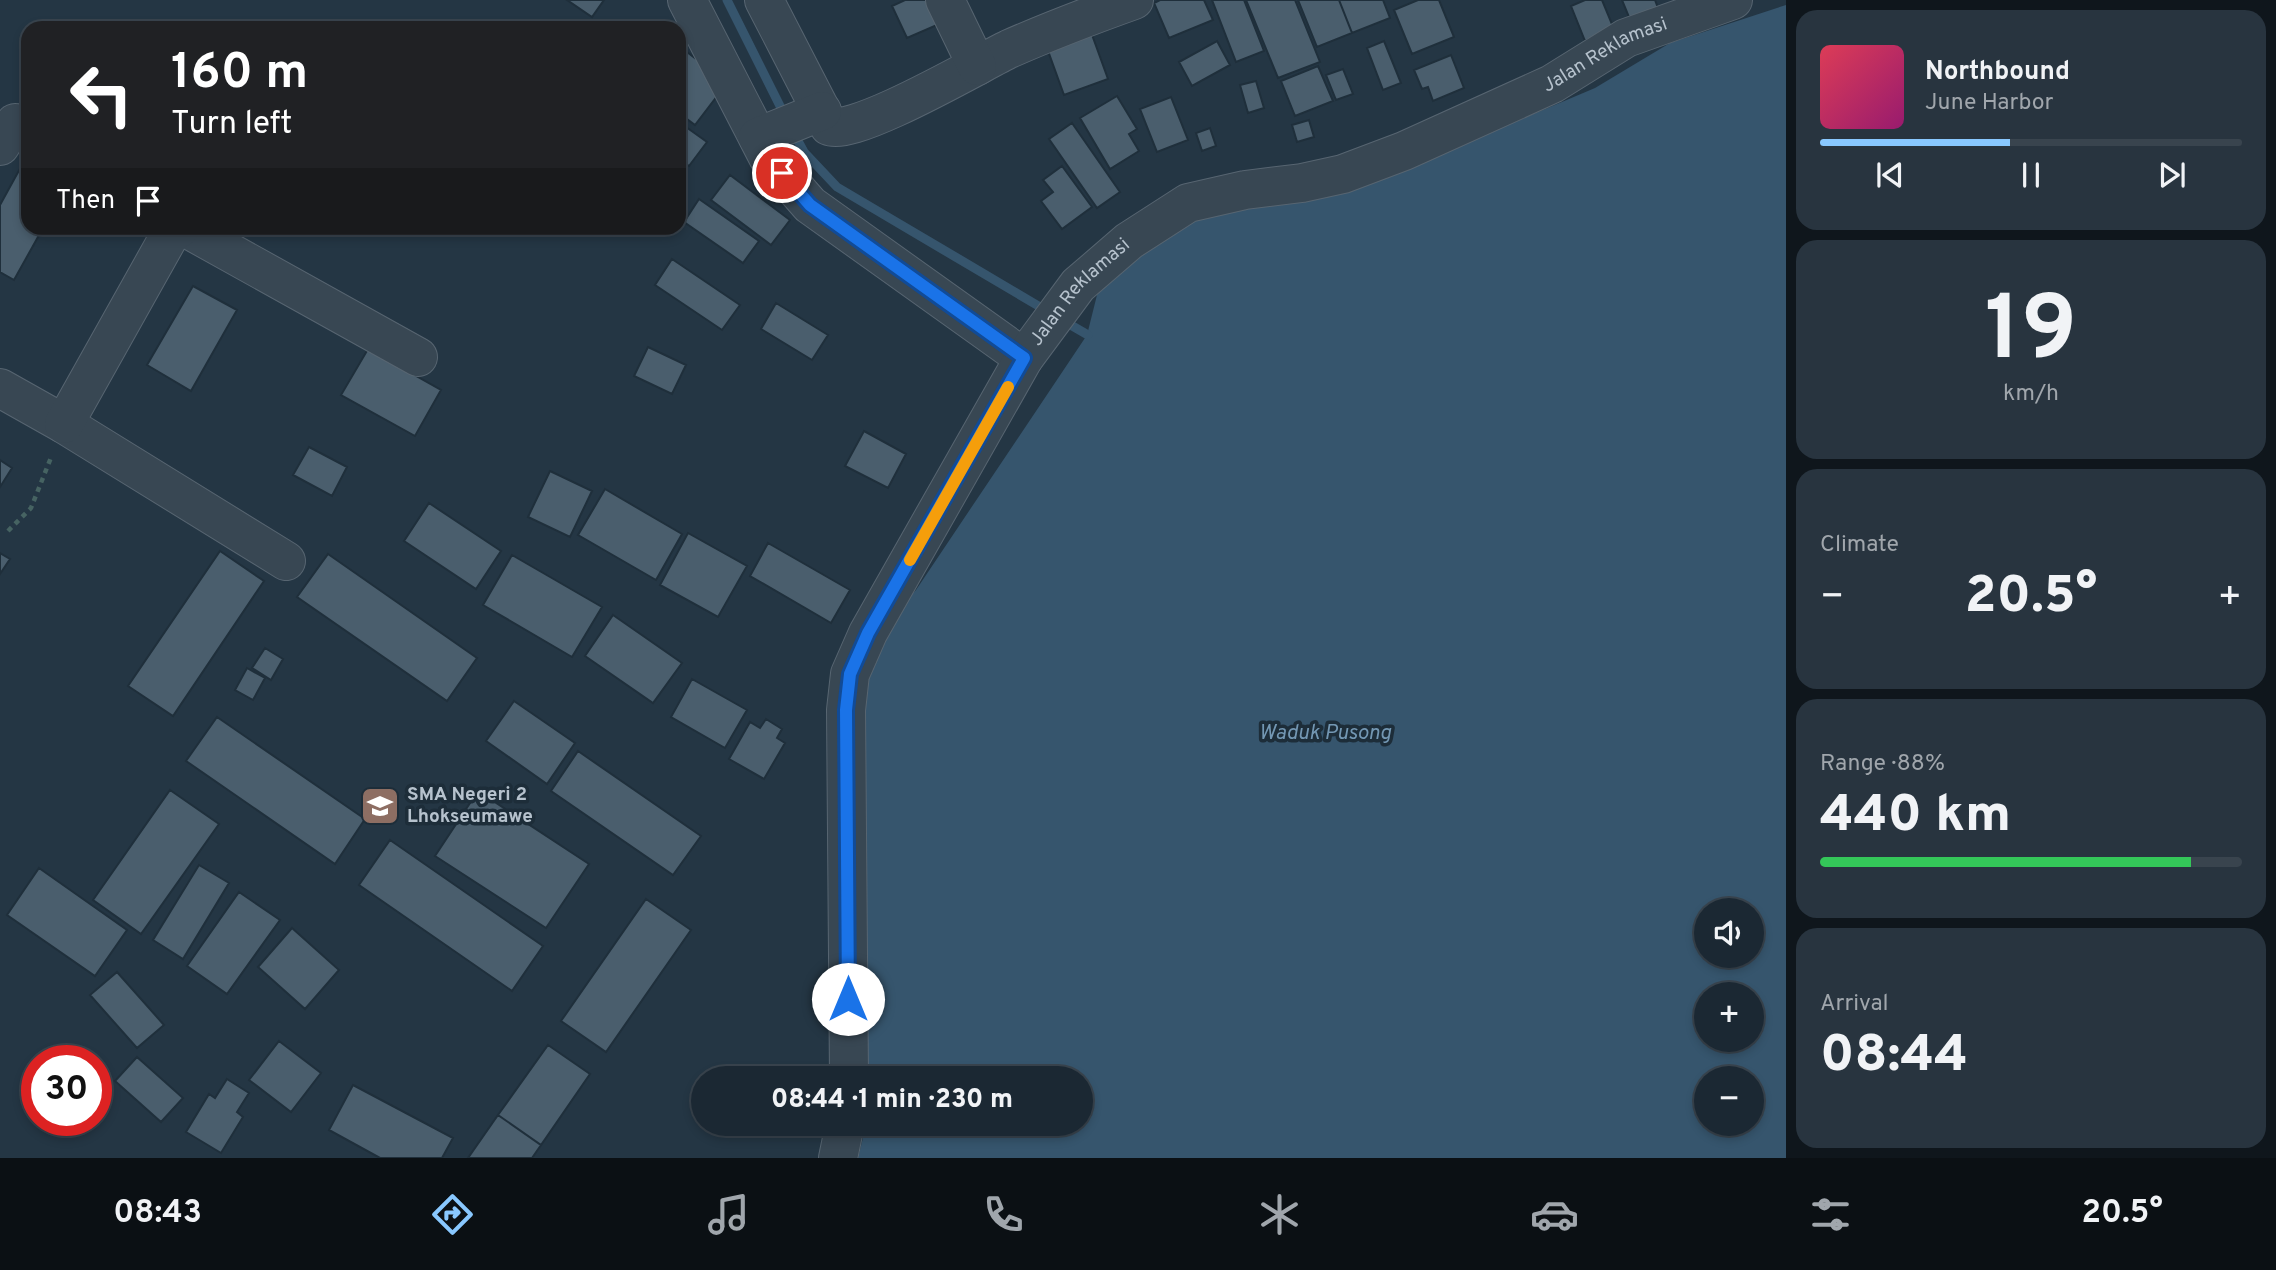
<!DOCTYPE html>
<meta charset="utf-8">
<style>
:root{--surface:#1b2833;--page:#28343f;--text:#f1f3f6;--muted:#a0a6ac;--line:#39444e;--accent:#89c8ff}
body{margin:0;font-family:Overpass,sans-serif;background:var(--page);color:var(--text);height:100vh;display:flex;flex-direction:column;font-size:26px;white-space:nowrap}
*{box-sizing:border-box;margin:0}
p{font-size:23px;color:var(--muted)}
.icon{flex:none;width:38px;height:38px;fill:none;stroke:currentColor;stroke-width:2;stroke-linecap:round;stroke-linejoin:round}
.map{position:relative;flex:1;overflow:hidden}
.drawer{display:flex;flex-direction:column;gap:10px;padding:10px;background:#0f161c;width:490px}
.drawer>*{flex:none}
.banner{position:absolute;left:21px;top:21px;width:665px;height:214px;border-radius:21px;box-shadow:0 4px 10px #0003,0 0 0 2px var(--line);background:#202124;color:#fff;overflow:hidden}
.buttons{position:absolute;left:1694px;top:898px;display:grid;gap:14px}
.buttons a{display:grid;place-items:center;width:70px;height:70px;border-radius:50%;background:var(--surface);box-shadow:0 4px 10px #0003,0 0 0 2px var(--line);font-size:35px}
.speed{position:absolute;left:21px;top:1045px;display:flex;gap:14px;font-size:35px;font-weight:700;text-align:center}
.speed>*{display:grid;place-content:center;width:91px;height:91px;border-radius:50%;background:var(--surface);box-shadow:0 4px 10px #0003,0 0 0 2px var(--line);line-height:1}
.speed .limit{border:10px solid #d22;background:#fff;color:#111}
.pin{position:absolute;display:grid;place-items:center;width:60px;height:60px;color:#fff;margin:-30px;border:4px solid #fff;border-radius:50%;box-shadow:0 2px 7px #0007}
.me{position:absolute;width:77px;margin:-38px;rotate:0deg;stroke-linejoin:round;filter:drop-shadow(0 0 5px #0008)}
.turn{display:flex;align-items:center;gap:24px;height:147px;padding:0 35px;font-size:32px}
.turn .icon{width:91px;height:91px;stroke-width:2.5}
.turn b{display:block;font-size:49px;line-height:60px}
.then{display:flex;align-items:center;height:66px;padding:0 35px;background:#0003;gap:14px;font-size:26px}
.big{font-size:52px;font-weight:800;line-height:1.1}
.drawer .widget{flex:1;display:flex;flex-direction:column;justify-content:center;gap:10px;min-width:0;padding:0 24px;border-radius:21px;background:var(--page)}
.drawer .dial{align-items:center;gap:0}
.dial b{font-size:91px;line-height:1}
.song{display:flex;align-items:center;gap:21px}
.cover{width:84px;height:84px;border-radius:10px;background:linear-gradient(135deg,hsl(350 70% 55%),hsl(320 70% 35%))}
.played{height:7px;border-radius:4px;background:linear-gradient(90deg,var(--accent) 45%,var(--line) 45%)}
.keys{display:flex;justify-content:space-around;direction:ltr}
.heat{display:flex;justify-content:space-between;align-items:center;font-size:38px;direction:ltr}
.charge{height:10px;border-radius:5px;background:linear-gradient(90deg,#34c759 88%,var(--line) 0)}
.trip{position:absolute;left:691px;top:1066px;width:402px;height:70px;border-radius:35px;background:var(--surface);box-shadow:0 4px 10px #0003,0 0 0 2px var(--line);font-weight:800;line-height:70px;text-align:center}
.tabs{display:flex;height:112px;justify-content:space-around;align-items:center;background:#0b1014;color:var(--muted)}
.tabs .icon{width:49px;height:49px}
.tabs .active{color:var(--accent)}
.tabs b{font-size:32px;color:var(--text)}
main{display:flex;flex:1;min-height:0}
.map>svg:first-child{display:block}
.water{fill:#36556d;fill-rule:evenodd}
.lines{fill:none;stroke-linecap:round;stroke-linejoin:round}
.stream{stroke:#36556d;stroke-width:9}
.building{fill:#4a5e6d;stroke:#1f2f3b;stroke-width:2}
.minor-casing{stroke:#576571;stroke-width:40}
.path{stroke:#466362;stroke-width:4.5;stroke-dasharray:5 5;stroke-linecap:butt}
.minor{stroke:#384753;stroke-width:38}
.route-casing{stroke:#114b97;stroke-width:18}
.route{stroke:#1a73e8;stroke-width:12}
.slow{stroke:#f59e0b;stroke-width:12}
.labels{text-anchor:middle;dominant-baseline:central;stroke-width:7;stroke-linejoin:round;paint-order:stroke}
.street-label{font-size:19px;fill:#b6c2cd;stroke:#1d2d39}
.poi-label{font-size:19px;font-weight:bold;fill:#b6c2cd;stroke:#1d2d39;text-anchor:start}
.water-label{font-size:21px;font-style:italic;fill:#7397b3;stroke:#1d2d39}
</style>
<main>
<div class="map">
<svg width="1786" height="1158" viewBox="0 0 1786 1158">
<rect width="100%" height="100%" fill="#243644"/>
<path class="water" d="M1786,5V1158H858L863,1138L864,1124H1082V1078H865L864,679L896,611L916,590L1087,335L1097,295L1128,263L1200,216L1427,159L1595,88L1670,43ZM1706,910H1752V956H1706ZM1706,994H1752V1040H1706ZM1706,1078H1752V1124H1706Z"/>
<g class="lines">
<path class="stream" d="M727,0L785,116
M793,132L804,152L837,187L1047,311
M1062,320L1088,335"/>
</g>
<path class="building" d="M567,0H604L592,17Z
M905,0H926L937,25L907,38L892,6Z
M1160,0H1204L1213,20L1169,38L1154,3Z
M1212,0H1244L1264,51L1236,62Z
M1246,0H1295L1320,62L1278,78Z
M1298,0H1339L1352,33L1317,47Z
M1339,0H1383L1390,18L1352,33Z
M1418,0H1439L1454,37L1412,54L1394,10Z
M1585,0H1602L1614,29L1585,41L1571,6Z
M1622,0H1655L1661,16L1633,27Z
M1091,32L1108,79L1064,95L1047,48Z
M1217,41L1230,65L1192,86L1179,62Z
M1384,41L1401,83L1383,90L1367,48Z
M687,52L727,83L695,125L679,113V62Z
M1451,55L1464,88L1433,101L1428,87L1422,89L1414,70Z
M1318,66L1333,101L1295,116L1281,81Z
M1343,69L1353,94L1336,100L1326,75Z
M1256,81L1264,108L1248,113L1240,85Z
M1117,96L1137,129L1129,134L1139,151L1110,169L1080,118Z
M1171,97L1188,140L1157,152L1140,109Z
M1309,120L1314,137L1297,142L1292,125Z
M679,122L707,142L689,166L679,159Z
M1072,123L1120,192L1097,208L1049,139Z
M1210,128L1216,146L1202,151L1196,133Z
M28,154V228H43L14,280L0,272V205Z
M1062,166L1092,207L1062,229L1041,201L1053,192L1043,180Z
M730,175L790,220L771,245L711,200Z
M699,199L759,241L743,263L684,222Z
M672,259L740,305L722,330L655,285Z
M193,286L237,310L191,391L147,365Z
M776,303L828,335L812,360L761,329Z
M648,347L686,365L672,394L634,376Z
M368,349L441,390L415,436L341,395Z
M864,431L906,454L888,488L845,466Z
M309,447L347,467L332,496L293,475Z
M0,460L12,468L0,487Z
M550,471L592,491L570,537L528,517Z
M605,489L682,534L656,580L578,535Z
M429,503L501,551L476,589L404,541Z
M688,533L747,566L718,617L660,585Z
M768,543L850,590L831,623L750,576Z
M220,551L264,581L173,716L128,686Z
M0,553L10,559L0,574Z
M328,554L477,658L447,701L297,597Z
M512,555L602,607L572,657L483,605Z
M613,615L682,663L653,703L585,656Z
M265,648L283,659L271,680L252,668Z
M247,668L265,678L253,700L235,690Z
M692,679L747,710L725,748L671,717Z
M514,701L575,743L547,784L486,741Z
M217,717L365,819L335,864L186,761Z
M766,719L782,729L777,738L785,743L764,779L729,759L750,722L760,728Z
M578,751L701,836L673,875L551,791Z
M170,790L219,824L141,934L93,900Z
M478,791L589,864L546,928L435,856Z
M390,840L543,946L512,991L359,885Z
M199,865L229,883L183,959L153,940Z
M39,868L127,930L95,976L7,915Z
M239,892L280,920L227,994L187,966Z
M646,899L691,930L606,1052L561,1021Z
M292,928L339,970L305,1009L258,967Z
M117,972L164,1025L137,1048L90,995Z
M279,1041L321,1073L291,1112L249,1080Z
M548,1045L590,1074L541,1145L498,1115Z
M137,1057L183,1098L161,1122L115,1081Z
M227,1079L249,1093L237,1112L243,1117L221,1153L186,1132L209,1094L215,1098Z
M353,1085L453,1138L442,1158H380L329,1130Z
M498,1115L541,1145L532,1158H468Z"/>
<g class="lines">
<defs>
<g id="minor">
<path d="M687,0L768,157L810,205L1024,358"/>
<path d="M764,0L829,126C854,137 980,63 1009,49C1050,31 1092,15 1134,0"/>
<path d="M945,0L977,66"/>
<path d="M758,137L822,111"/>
<path d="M0,146L15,123"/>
<path d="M186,228L418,357"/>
<path d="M0,388L64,424L286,561"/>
<path d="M64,424L171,233L180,228"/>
<path id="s1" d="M849,1078L846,710L850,674L868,633L1024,358L1078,285L1129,241L1188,203L1245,190L1302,183L1343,174L1404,151L1552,84L1626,38L1733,0"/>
<path d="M838,1158L845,1124"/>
</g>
</defs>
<use href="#minor" class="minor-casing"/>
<path class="path" d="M8,531L31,508L52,455"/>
<use href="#minor" class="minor"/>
</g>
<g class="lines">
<defs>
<path id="route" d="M782,173L810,205L1024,358L868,633L850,674L846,710L848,999"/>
</defs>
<use href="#route" class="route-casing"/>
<use href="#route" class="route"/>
<path class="slow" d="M910,560L1008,387"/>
</g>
<defs>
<symbol id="school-square" viewBox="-11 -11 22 22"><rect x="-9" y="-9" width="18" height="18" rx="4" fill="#8d6e63" stroke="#1d2d39"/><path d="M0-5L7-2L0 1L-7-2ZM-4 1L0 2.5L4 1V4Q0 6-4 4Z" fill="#fff"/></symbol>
</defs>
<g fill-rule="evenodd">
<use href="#school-square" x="358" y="784" width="44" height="44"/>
</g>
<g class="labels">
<g class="street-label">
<text stroke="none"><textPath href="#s1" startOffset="1440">Jalan Reklamasi</textPath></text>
<text stroke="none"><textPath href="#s1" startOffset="852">Jalan Reklamasi</textPath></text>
</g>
<g class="poi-label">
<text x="407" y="795">SMA Negeri 2<tspan x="407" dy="22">Lhokseumawe</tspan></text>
</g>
<g class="water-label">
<text x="1325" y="733">Waduk Pusong</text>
</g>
</g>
</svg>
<div class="buttons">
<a><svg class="icon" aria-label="sound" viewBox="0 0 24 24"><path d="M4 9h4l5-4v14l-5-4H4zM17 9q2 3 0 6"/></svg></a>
<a>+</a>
<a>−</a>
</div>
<div class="speed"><div class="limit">30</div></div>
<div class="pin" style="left:782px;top:173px;background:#d93025"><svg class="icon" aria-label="arrive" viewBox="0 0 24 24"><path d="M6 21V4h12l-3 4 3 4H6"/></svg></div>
<svg class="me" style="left:848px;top:999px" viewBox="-20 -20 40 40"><circle r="19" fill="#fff"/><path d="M0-13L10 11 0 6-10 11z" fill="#1a73e8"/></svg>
<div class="trip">08:44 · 1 min · 230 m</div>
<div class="banner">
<div class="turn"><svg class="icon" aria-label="left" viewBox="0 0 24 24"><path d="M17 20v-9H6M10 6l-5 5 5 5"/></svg><div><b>160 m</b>Turn left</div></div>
<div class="then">Then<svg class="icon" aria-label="arrive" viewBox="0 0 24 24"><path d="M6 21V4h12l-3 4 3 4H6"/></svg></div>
</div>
</div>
<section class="drawer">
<div class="widget">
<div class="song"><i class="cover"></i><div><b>Northbound</b><p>June Harbor</p></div></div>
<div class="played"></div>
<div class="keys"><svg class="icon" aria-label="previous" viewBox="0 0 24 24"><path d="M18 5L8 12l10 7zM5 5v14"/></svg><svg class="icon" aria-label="pause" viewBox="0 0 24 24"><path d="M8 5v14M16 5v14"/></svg><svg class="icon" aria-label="next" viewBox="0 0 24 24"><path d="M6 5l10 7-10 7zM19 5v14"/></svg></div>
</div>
<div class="widget dial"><b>19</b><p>km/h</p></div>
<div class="widget"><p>Climate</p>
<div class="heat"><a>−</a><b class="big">20.5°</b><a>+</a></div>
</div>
<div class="widget"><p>Range · 88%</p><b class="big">440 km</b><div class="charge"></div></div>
<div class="widget"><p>Arrival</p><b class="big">08:44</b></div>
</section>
</main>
<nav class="tabs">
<b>08:43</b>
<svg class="icon active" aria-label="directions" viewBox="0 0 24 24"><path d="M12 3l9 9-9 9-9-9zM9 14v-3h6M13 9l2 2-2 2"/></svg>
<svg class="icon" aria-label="music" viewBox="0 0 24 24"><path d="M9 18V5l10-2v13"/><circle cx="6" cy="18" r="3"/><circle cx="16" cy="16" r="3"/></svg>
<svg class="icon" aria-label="phone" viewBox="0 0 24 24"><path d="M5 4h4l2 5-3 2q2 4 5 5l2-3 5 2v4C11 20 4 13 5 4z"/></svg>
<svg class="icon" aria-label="climate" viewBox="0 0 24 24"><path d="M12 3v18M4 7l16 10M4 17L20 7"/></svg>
<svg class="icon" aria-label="car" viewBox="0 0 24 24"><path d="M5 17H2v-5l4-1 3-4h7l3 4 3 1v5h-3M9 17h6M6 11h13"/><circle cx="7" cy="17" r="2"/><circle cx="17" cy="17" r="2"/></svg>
<svg class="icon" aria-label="filters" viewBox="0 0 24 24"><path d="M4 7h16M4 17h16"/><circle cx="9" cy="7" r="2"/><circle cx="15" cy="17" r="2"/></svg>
<b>20.5°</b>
</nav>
